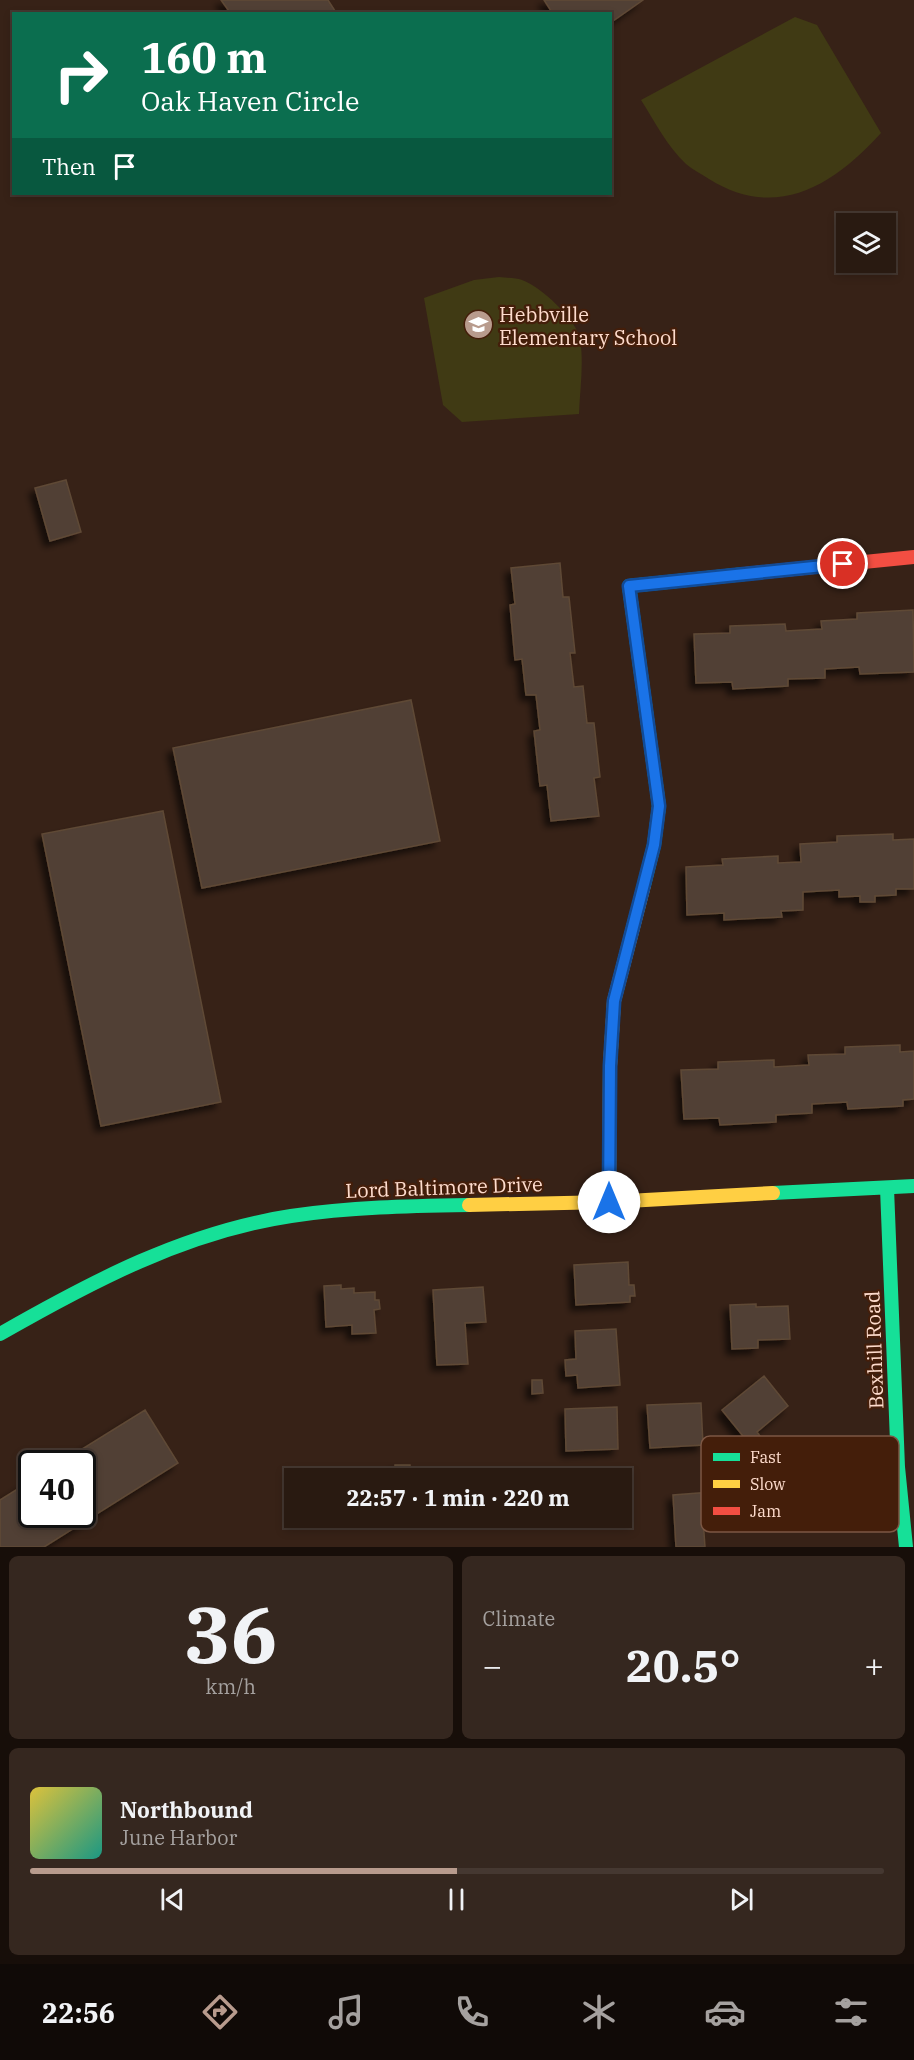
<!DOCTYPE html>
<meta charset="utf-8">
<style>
:root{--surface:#291a11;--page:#35271f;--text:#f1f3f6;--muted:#a5a19f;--line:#453831;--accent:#b89b8d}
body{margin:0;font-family:"IBM Plex Serif",serif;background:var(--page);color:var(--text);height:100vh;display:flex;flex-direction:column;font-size:22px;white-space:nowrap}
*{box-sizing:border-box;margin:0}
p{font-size:20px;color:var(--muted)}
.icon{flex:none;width:33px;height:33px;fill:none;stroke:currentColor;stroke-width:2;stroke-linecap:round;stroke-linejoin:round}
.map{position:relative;height:1547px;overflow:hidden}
.drawer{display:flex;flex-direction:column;gap:9px;padding:9px;background:#170e09;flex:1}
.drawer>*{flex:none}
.guide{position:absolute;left:12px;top:12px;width:600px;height:183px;border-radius:0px;box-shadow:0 3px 9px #0003,0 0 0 2px var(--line);background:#0b6e4f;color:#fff;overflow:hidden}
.controls{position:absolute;left:836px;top:213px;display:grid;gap:12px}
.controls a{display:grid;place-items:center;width:60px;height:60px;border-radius:0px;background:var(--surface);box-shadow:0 3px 9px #0003,0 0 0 2px var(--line);font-size:30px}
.speed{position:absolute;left:18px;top:1450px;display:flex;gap:12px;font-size:30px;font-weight:700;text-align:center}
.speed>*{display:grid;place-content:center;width:78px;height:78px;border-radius:50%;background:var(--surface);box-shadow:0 3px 9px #0003,0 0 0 2px var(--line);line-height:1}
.speed .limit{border:3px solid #111;border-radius:9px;background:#fff;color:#111}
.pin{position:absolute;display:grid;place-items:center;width:51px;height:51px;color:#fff;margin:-26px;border:3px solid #fff;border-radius:50%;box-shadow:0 2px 6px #0007}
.me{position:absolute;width:66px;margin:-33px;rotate:0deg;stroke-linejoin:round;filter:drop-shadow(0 0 4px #0008)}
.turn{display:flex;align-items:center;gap:21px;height:126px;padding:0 30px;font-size:27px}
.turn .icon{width:78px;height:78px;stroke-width:2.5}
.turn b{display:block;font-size:42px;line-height:51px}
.then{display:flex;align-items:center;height:57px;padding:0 30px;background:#0003;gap:12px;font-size:22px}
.big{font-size:45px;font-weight:800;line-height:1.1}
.drawer .widget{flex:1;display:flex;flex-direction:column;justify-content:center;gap:9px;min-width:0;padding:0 21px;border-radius:9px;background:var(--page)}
.drawer .dial{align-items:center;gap:0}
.dial b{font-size:78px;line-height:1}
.song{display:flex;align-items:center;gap:18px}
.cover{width:72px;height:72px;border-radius:9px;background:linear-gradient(135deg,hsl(50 70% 55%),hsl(170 70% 35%))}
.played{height:6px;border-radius:3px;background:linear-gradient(90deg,var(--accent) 50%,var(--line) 50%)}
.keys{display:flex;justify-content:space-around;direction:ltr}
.heat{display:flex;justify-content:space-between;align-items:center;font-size:33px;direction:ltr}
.drawer .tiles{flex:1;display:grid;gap:9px;grid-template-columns:1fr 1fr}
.widget:last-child{grid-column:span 2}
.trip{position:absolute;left:284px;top:1468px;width:348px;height:60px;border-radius:0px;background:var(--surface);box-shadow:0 3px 9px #0003,0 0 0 2px var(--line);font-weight:800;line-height:60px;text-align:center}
.tab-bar{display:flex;height:96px;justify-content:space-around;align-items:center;background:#100a07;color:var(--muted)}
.tab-bar .icon{width:42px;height:42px}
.tab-bar .active{color:var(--accent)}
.tab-bar b{font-size:27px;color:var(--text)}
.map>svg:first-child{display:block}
.green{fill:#403a14}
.building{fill:#514034;stroke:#5f4936;stroke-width:1.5;filter:url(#shadow)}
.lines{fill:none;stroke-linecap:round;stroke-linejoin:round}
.fast{stroke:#16e098;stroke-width:14}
.slow{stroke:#ffcf43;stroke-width:14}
.jam{stroke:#f24e42;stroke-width:14}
.route-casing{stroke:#114b97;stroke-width:15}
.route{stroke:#1a73e8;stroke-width:10}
.labels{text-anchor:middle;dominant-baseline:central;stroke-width:4.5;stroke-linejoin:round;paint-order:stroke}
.poi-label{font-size:20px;fill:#fedccd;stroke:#441e0a;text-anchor:start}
.street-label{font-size:20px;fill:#fedccd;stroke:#441e0a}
.key{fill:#441e0a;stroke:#7c5744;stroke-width:1.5}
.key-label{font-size:16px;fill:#fedccd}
</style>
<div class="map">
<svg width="914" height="1547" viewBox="0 0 914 1547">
<defs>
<filter id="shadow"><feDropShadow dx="-5.5" dy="5.5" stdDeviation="3" flood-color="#0009"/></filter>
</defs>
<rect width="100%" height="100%" fill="#372217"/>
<path class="green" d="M795,17L817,25L881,133C833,186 776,221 709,179C702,174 693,170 686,164C667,146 655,122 641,100Z
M499,277C507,278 516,278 522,280C540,286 577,320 580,339C584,363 580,389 579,414L462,422L443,405L424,298L474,280Z"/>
<path class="building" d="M221,0H328L337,14H231Z
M544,0H643L610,23V14H553Z
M66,480L81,532L50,541L35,488Z
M560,563L563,597H569L575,653H570L574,687L583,686L587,723H594L600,777L594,778L599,816L551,821L547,785L540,786L534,731L540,730L536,695H526L522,659L515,660L510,605L515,604L511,568Z
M913,610L914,672L860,674L859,667L825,669V678L788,679V686L733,689L732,682L696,683L694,634L730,633V626L785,624L786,631L822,629L821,621L857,619V613Z
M411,700L440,841L202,888L173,748Z
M163,811L221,1102L101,1126L42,834Z
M893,834V840L914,839V889H896V895L875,896V902H860V896L839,897V890L803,892V910L781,911L782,917L724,920V913L687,915L686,867L723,865L722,859L778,856V863L801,862L800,844L837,842V836Z
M900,1045V1052L914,1051V1099L903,1100V1106L848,1109L847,1102L812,1104V1113L776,1115V1122L720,1125L719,1118L684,1119L681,1070L718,1069V1062L774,1060V1067L809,1065L808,1055L845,1054V1047Z
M628,1262L629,1285H634L635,1296H630V1302L576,1305L574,1265Z
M341,1285V1289L354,1288V1293L375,1292V1300H379L380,1309L374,1310L376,1333L352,1334V1325L326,1327L324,1286Z
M483,1287L486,1322L465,1323L468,1364L437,1365L433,1290Z
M756,1304V1307L788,1306L790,1339L758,1340V1348L732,1349L730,1305Z
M616,1329L620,1385L578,1388L577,1375L566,1376L565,1360L576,1359L575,1331Z
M764,1376L788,1406L757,1432L762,1439L755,1445L750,1439L747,1441L722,1410Z
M532,1380H542L543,1393L532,1394Z
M701,1403L703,1445L650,1448L647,1405Z
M617,1407L618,1449L566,1451L565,1409Z
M145,1410L178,1463L44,1547H0V1500L32,1480V1515H82V1464H58Z
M395,1465H410V1476H395Z
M751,1489L753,1515L703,1519L705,1547H676L673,1495Z"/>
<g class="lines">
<path class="fast" d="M644,885L654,845L659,806L629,586L745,574
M887,1188L898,1467L906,1547
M773,1193L914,1186
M0,1334C91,1282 185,1232 291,1216C350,1207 409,1206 469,1205"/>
<path class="slow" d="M609,1202L610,1066L614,1001L644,885
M469,1205L609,1202L773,1193"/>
<path class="jam" d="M745,574L914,557"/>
</g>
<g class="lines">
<defs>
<path id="route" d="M609,1202L610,1066L614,1001L654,845L659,806L629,586L843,564"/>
</defs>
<use href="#route" class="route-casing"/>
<use href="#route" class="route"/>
</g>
<defs>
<symbol id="school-disc" viewBox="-11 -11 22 22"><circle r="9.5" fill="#b89b8d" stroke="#441e0a"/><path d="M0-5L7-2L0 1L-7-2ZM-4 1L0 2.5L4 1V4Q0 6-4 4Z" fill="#fff"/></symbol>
</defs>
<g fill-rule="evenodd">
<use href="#school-disc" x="462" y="308" width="33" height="33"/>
</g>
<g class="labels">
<g class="poi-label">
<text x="499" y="314">Hebbville<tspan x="499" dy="23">Elementary School</tspan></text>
</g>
<g class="street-label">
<text transform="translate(444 1187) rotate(-2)">Lord Baltimore Drive</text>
<text transform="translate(874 1350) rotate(-92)">Bexhill Road</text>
</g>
</g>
<rect x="701" y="1436" width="198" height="96" rx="9" class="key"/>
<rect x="713" y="1453" width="27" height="8" fill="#16e098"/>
<rect x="713" y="1480" width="27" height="8" fill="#ffcf43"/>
<rect x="713" y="1507" width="27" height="8" fill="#f24e42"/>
<g class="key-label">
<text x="750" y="1463">Fast</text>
<text x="750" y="1490">Slow</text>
<text x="750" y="1517">Jam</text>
</g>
</svg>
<div class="controls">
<a><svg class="icon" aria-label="layers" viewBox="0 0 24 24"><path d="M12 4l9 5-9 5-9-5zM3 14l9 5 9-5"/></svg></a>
</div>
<div class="speed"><div class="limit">40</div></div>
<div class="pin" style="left:843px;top:564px;background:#d93025"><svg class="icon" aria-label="arrive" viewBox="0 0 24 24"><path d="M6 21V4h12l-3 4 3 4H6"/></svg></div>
<svg class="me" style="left:609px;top:1202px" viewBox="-20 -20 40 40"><circle r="19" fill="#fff"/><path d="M0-13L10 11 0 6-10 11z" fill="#1a73e8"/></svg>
<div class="trip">22:57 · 1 min · 220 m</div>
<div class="guide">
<div class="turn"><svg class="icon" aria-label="right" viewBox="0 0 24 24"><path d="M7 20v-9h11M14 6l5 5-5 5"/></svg><div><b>160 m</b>Oak Haven Circle</div></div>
<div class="then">Then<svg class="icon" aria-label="arrive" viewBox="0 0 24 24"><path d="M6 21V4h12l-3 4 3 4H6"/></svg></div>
</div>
</div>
<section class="drawer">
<div class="tiles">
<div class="widget dial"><b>36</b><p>km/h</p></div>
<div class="widget"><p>Climate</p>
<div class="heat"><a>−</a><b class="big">20.5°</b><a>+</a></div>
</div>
<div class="widget">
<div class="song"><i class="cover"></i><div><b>Northbound</b><p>June Harbor</p></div></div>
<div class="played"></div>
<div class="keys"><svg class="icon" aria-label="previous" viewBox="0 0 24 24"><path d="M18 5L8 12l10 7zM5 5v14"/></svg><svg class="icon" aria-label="pause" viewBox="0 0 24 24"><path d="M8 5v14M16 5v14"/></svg><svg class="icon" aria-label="next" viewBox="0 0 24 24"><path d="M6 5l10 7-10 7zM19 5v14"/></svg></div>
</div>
</div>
</section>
<nav class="tab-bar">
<b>22:56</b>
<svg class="icon active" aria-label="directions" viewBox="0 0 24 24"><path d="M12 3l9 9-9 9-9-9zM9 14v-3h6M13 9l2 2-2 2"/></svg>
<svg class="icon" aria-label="music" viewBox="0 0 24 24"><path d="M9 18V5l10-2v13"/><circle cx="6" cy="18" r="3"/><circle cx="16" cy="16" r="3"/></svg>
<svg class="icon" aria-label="phone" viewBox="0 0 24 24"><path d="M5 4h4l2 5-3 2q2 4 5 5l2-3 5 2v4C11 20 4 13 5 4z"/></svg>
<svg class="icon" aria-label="climate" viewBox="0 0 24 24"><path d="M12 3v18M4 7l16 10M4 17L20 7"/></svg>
<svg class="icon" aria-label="car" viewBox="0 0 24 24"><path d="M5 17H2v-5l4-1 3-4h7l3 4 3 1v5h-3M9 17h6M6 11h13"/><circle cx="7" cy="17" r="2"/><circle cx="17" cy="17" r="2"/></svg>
<svg class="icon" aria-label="filters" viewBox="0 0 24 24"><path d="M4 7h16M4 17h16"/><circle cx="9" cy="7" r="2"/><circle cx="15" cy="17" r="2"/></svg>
</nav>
